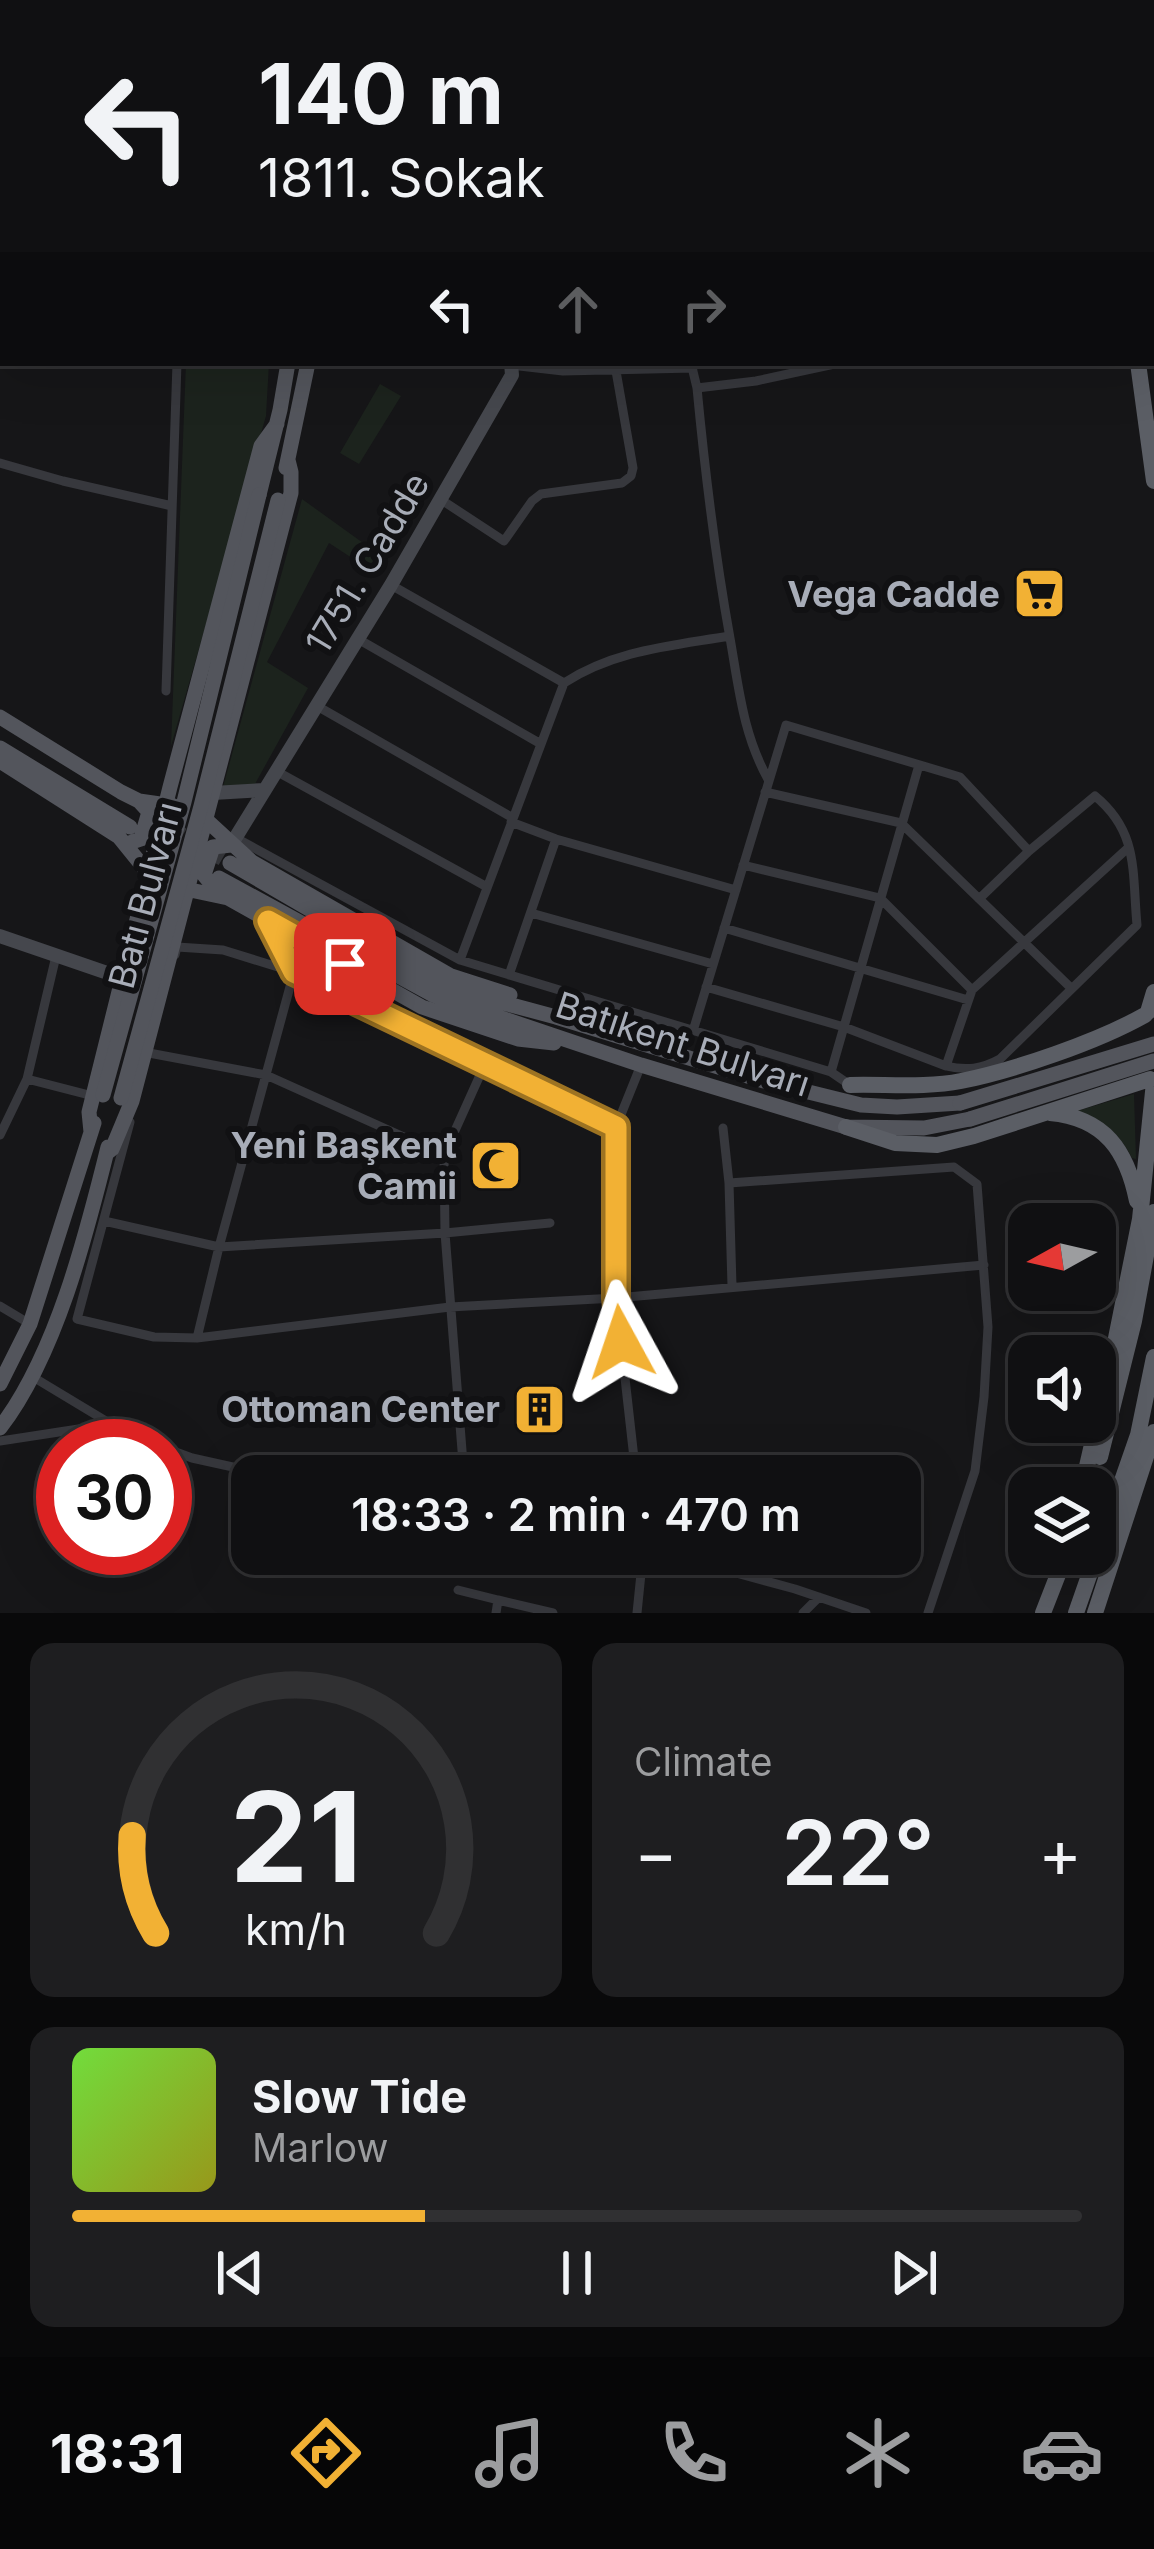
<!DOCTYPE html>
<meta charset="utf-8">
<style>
:root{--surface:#101012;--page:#1e1e20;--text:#f1f3f6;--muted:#9c9d9f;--line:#303032;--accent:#f2b134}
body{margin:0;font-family:Inter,sans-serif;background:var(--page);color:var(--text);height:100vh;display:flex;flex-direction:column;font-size:45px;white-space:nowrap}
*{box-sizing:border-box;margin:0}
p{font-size:39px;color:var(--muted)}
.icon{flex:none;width:66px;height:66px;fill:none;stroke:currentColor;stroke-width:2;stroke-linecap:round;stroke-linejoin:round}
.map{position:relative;height:1613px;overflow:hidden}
.side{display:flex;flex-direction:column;gap:30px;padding:30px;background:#09090a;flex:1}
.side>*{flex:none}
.top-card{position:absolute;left:0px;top:0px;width:1155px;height:366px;box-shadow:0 12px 48px #0002,0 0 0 3px var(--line);background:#101012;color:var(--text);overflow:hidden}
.needle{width:78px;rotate:262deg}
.controls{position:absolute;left:1008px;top:1203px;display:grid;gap:24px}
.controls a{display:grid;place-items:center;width:108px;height:108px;border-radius:24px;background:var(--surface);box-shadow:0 12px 48px #0002,0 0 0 3px var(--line);font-size:60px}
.speed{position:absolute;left:36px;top:1419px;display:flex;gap:24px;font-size:60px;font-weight:700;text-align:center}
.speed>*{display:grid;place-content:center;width:156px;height:156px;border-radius:50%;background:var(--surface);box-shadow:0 12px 48px #0002,0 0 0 3px var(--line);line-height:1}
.speed .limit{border:18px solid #d22;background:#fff;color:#111}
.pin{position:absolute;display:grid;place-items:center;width:102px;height:102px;color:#fff;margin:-51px;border-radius:24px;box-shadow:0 6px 18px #0006}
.me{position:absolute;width:132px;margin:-66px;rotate:355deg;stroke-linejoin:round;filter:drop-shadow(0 0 9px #0008)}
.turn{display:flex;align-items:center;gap:42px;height:252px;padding:0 60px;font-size:54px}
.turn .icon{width:156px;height:156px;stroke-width:2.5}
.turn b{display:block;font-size:84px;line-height:102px}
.lanes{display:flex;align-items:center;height:114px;padding:0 60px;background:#0003;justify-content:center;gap:60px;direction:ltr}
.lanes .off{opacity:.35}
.big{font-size:90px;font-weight:600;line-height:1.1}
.side .tile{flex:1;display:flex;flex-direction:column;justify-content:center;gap:18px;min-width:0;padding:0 42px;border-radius:24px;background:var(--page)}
.side .dial{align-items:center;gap:0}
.dial svg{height:312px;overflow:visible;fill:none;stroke:var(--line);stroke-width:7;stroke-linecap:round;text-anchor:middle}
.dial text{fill:var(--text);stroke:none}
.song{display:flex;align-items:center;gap:36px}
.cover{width:144px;height:144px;border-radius:18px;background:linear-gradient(135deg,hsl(100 70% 55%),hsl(60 70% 35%))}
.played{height:12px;border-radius:6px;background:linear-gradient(90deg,var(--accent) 35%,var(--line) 35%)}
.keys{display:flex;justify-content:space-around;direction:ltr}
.heat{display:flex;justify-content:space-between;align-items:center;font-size:66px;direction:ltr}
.side .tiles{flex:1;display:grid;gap:30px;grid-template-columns:1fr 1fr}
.tile:last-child{grid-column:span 2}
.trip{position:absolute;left:231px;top:1455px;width:690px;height:120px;border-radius:24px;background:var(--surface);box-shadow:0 12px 48px #0002,0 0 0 3px var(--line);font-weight:600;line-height:120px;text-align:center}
.tab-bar{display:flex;height:192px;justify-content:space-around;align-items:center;background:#060607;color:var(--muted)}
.tab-bar .icon{width:84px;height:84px}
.tab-bar .selected{color:var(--accent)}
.tab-bar b{font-size:54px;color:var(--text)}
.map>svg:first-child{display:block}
.green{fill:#1c231d}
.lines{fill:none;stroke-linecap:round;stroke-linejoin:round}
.primary-tunnel{stroke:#333438;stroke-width:15;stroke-dasharray:15 8;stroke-linecap:butt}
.minor{stroke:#37383d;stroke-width:9}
.tertiary{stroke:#37383d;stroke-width:12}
.secondary{stroke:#45474d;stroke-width:14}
.primary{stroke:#53555c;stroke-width:15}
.trunk{stroke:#5b5e65;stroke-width:16}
.primary-bridge{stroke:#53555c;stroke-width:15}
.route-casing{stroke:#9d7322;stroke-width:30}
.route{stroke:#f2b134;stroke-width:21}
.labels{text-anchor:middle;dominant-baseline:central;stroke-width:12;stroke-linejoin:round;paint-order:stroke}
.street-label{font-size:36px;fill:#a8adb8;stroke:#111113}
.poi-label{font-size:36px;font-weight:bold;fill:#a8adb8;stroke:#111113;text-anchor:end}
</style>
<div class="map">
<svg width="1154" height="1613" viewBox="0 0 1154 1613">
<rect width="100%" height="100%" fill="#161618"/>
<path class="green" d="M186,363H269L266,416L171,746Z
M380,384L401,396L359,464L340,453Z
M302,499L384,558L378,575L329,543L267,662L308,688L255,784L223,787Z
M1134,1094L1136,1159L1132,1158C1119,1132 1104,1122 1077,1111Z"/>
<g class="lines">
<path class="primary-tunnel" d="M150,816L230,863"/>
<path class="minor" d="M355,0V3
M535,0L536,3
M633,0L635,3
M806,0L809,3
M909,0L911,3
M72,3V0
M193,3V0
M750,3L755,0
M868,3L871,0
M0,7H3
M0,352L3,347
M492,363L563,371L693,368
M691,363L697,388C705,472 715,555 730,638C739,689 743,735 769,781
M697,388L756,381L839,363
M0,463L63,481L172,506
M440,499L504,541L532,501L541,494L622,483L631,476L633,468L616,371
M391,585L564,683
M358,639L541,744
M564,683C615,650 671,646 729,636
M166,691L177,363
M317,706L513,818
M276,771L487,887
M765,792L901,823L1071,988
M511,822L556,839L736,890
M236,838L460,960L831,1072L850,1085
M743,865L880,898L972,990
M531,913L713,964
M724,928L968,1000
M175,955L177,947L223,950L294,972L616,1127
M460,960L564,683
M509,975L556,839
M706,987L844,1027L946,1066C966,1071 982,1069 1000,1059L1137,925C1132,872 1139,832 1095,796L1029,851L979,899
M693,1031L786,725L960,777L1029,851
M149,1053L266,1075L444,1155L445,1233L464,1476
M946,1066L972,990L1129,847
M831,1072L919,765
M27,1079L93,1096
M130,1122L77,1319L154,1337L197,1338L450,1307L616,1298L984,1265
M723,1128L729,1183L732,1286
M0,1135L27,1079L56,956
M444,1155L485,1064
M729,1183L954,1167L977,1184L988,1327L984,1397L975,1471L928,1613
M104,1221L219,1247L445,1233L550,1223
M0,1306L30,1324
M197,1338L219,1247L294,972L271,925
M33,1377L111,1424
M0,1441L111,1424L160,1446
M165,1448L192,1458L273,1476
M636,1476L616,1298V1127L641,1065
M667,1554L795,1589L866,1613
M458,1590L498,1600L496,1613
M498,1600L553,1613
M637,1613L643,1554
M803,1613L819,1597"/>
<path class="tertiary" d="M1140,0L1141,3
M1152,89L1154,104
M1152,217L1154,216"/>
<path class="secondary" d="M0,163L3,165
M0,185L3,188
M213,793L265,790
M231,845L391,585L512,375L511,363
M0,936L122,978"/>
<path class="primary" d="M286,3V0
M311,3V0
M286,468L308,363
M259,495L280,410L288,363
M0,717L121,792L139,801L174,806
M0,748L130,827
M0,761L119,837L149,874L153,876
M202,816L252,862L451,976L510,995
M126,844L141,839L149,812L139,801
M230,863L431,980L474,995L556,1017L764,1081L861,1105L897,1107L960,1103
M219,878L433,995L641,1065L846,1127L924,1128L970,1119
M181,888L228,898L422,1007L518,1039L554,1043
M221,896L204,875L213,847L231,845
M91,1132L89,1112L170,787L261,446L277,424
M107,1153L112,1149L132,1101L291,493V472L288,460
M0,1384L30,1324L94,1123
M0,1428C56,1355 86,1236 108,1147"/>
<path class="trunk" d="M1092,0V3
M1123,0V3
M1152,226L1154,242
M1138,363L1154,481
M1148,1012L1154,992
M850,1085C886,1084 926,1088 961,1081C1015,1070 1097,1042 1145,1015
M1050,1113C1105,1118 1127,1151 1137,1201
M846,1127L895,1143L937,1145L974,1136L1150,1079
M1100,1457L1134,1321L1154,1212
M1082,1488L1113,1353L1140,1219L1154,1082
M1043,1613L1066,1554
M1076,1613L1138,1435L1154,1357
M1095,1613L1154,1432"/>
<path class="primary-bridge" d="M103,1095L184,802L259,495
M121,1098L201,806L278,500
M960,1103L1154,1044
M970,1119L1154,1061"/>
</g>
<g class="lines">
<defs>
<path id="route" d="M345,964L268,921L294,972L616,1127V1298L621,1342"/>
</defs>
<use href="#route" class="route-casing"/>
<use href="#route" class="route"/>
</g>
<defs>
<symbol id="supermarket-square" viewBox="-11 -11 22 22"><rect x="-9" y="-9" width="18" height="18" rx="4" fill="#f2b134" stroke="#111113"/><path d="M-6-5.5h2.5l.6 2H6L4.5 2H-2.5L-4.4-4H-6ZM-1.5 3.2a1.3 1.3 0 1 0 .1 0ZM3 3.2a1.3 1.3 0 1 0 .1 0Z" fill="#111"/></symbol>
<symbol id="mosque-square" viewBox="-11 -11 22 22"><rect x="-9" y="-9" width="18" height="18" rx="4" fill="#f2b134" stroke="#111113"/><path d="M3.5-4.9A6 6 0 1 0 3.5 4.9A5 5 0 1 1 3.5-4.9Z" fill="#111"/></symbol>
<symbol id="building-square" viewBox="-11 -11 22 22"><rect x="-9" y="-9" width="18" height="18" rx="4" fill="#f2b134" stroke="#111113"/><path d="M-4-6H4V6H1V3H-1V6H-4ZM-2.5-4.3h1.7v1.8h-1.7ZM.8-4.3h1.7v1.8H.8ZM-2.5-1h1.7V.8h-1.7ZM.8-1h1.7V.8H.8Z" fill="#111"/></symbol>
</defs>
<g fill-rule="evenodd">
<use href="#supermarket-square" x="1010" y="564" width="59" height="59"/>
<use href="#mosque-square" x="466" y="1136" width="59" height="59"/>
<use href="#building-square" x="510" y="1380" width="59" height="59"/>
</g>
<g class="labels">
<g class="street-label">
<text transform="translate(367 563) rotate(-59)">1751. Cadde</text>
<text transform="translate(145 895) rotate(-75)">Batı Bulvarı</text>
<text transform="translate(683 1044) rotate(18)">Batıkent Bulvarı</text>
</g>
<g class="poi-label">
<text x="1000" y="594">Vega Cadde</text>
<text x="457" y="1145">Yeni Başkent<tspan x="457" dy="41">Camii</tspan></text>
<text x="500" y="1409">Ottoman Center</text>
</g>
</g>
</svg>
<div class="controls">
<a><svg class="needle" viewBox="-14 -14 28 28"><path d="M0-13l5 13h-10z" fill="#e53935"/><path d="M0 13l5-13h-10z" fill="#9c9d9f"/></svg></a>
<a><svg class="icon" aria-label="sound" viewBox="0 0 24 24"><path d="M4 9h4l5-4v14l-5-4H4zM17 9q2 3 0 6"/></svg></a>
<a><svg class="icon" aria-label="layers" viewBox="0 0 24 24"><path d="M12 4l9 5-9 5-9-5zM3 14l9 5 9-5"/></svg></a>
</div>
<div class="speed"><div class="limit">30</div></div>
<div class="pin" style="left:345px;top:964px;background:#d93025"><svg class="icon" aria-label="arrive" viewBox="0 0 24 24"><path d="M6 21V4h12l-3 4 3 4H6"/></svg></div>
<svg class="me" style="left:621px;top:1342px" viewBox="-20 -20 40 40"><path d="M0-17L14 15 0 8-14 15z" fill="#f2b134" stroke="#fff" stroke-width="4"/></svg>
<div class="trip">18:33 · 2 min · 470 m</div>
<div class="top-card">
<div class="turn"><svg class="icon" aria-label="left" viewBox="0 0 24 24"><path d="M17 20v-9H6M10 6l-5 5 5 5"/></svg><div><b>140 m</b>1811. Sokak</div></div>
<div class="lanes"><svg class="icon" aria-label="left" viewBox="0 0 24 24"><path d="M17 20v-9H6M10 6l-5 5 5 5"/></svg><svg class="icon off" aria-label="ahead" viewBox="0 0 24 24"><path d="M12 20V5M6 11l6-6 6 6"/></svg><svg class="icon off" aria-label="right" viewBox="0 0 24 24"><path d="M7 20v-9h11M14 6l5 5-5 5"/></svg></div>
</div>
</div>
<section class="side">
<div class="tiles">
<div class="tile dial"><svg viewBox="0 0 100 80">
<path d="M14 69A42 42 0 1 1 86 69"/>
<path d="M14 69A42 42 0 0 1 8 44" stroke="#f2b134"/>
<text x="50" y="56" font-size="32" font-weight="700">21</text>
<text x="50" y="72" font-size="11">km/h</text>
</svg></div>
<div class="tile"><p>Climate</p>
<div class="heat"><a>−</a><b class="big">22°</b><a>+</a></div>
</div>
<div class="tile">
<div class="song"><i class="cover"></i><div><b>Slow Tide</b><p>Marlow</p></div></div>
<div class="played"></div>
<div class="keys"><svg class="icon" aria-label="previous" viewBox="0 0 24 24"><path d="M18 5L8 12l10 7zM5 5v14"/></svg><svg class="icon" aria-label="pause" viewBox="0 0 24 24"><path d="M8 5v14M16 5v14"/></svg><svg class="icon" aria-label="next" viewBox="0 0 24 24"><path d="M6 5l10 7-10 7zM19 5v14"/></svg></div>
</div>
</div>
</section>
<nav class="tab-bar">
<b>18:31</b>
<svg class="icon selected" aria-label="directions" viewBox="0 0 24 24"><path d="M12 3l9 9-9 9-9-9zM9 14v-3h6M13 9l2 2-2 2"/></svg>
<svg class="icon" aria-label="music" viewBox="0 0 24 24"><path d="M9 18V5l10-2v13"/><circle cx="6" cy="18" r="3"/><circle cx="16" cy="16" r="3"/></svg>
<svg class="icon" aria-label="phone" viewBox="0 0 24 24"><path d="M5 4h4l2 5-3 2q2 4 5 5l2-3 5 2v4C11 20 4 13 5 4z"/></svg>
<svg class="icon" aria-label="climate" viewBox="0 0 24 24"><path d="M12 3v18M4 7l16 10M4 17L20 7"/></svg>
<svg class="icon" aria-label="car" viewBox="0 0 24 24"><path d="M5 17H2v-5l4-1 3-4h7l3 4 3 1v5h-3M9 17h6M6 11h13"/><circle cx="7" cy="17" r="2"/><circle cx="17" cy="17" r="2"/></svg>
</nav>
